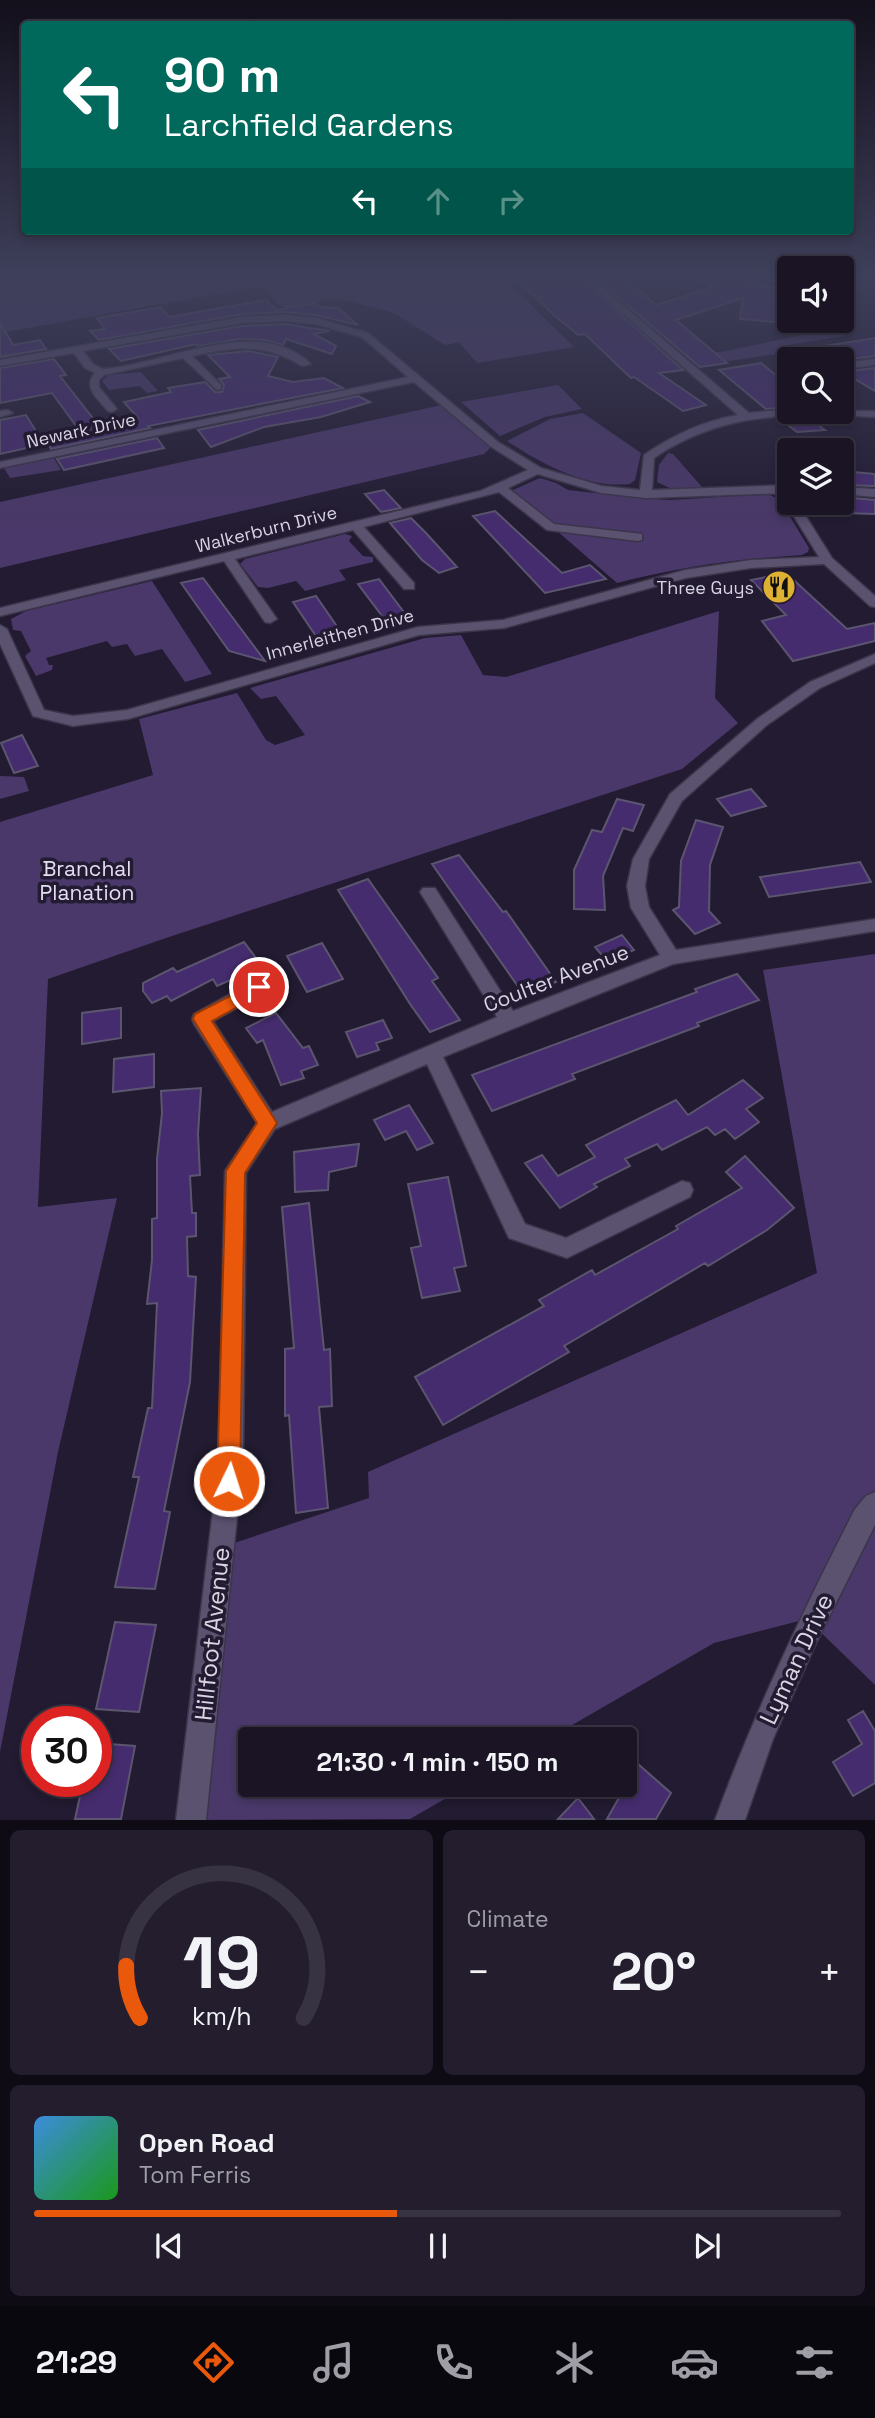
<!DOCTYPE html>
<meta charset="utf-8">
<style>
:root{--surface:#1a1425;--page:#231d2d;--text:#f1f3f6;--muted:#9f9ea7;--line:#383342;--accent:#ea580c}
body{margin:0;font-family:"Space Grotesk",sans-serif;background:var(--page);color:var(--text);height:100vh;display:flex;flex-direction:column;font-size:26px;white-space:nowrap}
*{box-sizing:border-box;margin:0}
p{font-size:23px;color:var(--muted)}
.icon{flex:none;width:38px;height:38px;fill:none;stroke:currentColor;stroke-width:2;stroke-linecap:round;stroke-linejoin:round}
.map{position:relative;height:1820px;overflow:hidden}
.side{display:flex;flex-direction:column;gap:10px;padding:10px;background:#0e0b14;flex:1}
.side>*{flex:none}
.top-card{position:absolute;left:21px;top:21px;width:833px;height:214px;border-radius:7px;box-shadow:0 4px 10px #0003,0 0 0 2px var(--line);background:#00695c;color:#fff;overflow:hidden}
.buttons{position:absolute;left:777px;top:256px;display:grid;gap:14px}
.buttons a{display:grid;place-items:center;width:77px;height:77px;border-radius:7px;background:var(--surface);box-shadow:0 4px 10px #0003,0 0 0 2px var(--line);font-size:35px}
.speed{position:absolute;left:21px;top:1706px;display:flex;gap:14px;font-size:35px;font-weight:700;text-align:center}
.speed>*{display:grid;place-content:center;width:91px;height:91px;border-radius:50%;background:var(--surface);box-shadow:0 4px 10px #0003,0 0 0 2px var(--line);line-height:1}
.speed .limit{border:10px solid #d22;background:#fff;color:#111}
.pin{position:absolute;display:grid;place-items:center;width:60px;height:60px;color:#fff;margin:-30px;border:4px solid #fff;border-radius:50%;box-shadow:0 2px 7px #0007}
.me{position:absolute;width:77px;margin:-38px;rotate:4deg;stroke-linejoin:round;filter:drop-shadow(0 0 5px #0008)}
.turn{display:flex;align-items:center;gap:24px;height:147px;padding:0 28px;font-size:32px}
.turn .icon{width:91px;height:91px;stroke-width:2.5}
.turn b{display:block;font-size:49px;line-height:60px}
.lanes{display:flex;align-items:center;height:66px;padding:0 28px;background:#0003;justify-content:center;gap:35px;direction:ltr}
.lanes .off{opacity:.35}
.big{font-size:52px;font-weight:800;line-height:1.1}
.side .widget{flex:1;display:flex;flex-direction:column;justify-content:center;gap:10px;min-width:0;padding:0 24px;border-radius:10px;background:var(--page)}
.side .dial{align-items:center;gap:0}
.dial svg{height:182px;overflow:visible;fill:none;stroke:var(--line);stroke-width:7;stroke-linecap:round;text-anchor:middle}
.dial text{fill:var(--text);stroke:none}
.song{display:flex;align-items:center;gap:21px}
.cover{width:84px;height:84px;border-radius:10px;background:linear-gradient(135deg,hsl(210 70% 55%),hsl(120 70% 35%))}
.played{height:7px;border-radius:4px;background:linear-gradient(90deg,var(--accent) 45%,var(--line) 45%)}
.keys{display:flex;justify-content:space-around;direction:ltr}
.heat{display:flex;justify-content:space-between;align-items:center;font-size:38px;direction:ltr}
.side .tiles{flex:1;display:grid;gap:10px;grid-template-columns:1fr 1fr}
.widget:last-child{grid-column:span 2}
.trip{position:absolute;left:238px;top:1727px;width:399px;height:70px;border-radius:7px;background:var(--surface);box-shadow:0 4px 10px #0003,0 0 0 2px var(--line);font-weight:800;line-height:70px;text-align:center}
.menu{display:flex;height:112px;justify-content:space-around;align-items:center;background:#0a080f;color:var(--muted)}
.menu .icon{width:49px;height:49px}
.menu .selected{color:var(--accent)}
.menu b{font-size:32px;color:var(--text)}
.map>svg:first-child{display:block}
.green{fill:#493869}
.building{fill:#452c6e;stroke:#5c556f;stroke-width:2}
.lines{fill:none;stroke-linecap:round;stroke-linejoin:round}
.minor-casing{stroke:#3b354a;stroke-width:3}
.minor{fill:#5b5270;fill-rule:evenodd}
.route{fill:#ea580c;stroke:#983908;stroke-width:2}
.labels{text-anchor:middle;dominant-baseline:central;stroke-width:7;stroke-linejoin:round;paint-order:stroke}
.far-street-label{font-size:18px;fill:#d8d4e3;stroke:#221b31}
.far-poi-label{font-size:18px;fill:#d8d4e3;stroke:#221b31;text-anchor:end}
.park-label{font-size:21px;fill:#e4def3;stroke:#221b31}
.street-label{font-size:21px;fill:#d8d4e3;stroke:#221b31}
.near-street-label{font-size:24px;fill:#d8d4e3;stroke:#221b31}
</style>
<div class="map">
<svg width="875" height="1820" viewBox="0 0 875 1820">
<rect width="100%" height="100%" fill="#221b31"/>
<path class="green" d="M0,277H502L574,347L477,363L459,342L445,345L394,313L337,298L283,308L261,286L0,333Z
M833,328L844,336L787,345L794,351L704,365L693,355L727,351Z
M141,372L158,391L147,393L140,386L109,390L102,381L109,375Z
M558,385L582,409L545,417L500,436L461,402Z
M446,404L494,444L484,454L0,568V502Z
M583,413L641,453L635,480L630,484C587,489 541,463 507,441L550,419Z
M668,453L673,454L702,487L672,489L657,482L659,465Z
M54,458L61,470L10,478L4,468Z
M540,478L556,483L568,490L640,498L670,500L768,494L780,500L809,548L808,552L802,555C736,559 681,567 617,583L511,491Z
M345,534L352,536L349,541L363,556L373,557V562L339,570L346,580L305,591L296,581L268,588L258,587L240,564L245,559Z
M152,581L212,674L185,682L162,649L135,656L127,644L112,647L107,641L46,658L49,665H53L52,670L36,676L25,656L31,651L21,631L13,630L11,619L26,611Z
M719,611L715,698L738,723L682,769L166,938L48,979L38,1207L117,1198L58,1452L0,1752V822L153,775L139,719L237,693L266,740L275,745L305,735L276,696L261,699L250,688L425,638L461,635L483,675L506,677Z
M0,776L24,777L29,791L0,799Z
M875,954V1685L807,1619L714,1643L548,1739L250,1740V1785H469L410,1819L191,1820L222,1547L369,1498L368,1472L817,1273L763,970Z"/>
<path class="building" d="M515,277H579L683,370L659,373L706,405L683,411L634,377L631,378L585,334L578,335L555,316Z
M594,277H623L656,305L716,286L694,277H739L766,287L779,288L775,322L740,319L743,298L676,320L727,363L700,367Z
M266,300L277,310L315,303L320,307L338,308L358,325L316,315L285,312L242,314L99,340L90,331L105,329L97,318L161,307L169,317Z
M0,323L13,345L40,340L46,349L0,357Z
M285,324L329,331L314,334L336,346L332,354L286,339L283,345L264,340L238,339L198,346L196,344L121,361L109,349L242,326Z
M875,338V356L842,360L821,359L805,349Z
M249,351L278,357L268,376L293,382L324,378L343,388L148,426L150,428L51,449L44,437L79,430L52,393L0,403V368L54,359L66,375L60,376L99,426L138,418L124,402L171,392L168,388L205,382L215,392H222L224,385L219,379L230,377L208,355Z
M761,363L789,386V407L766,409L719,370Z
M875,368V391L843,372Z
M358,396L370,402L321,417L264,427L211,447L198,430Z
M26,415L44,444L0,454V420Z
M808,418L825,430L797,432L780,419Z
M157,438L164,448L64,470L57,459Z
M842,471L875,474V486L842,485Z
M384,490L401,508L381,512L365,494Z
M842,497L875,500V514L846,513Z
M495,511L562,573L590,565L606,579L545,593L473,516Z
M411,518L426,533L457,567L439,573L422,560L390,523Z
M786,573L847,629L875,623V641L793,661L762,621L786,615L751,580Z
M203,578L265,661L229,651L181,583Z
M379,579L409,619L388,624L358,584Z
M316,596L345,638L322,645L293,602Z
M22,735L38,766L14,773L1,743Z
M751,789L766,806L731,816L717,799Z
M617,799L644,805L633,831L623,828L603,876L605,910L574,909V870L592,830L602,832Z
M696,820L723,827L710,865L709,911L720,923L695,934L673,910L679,907L681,861Z
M459,855L503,912L506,911L556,982L524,995L432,864Z
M860,862L871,882L769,897L760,877Z
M368,879L438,978L432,981L460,1020L430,1032L410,1004L338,890Z
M622,935L634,950L607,961L595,947Z
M244,942L262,966L217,986L213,979L171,1001L167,996L152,1003L143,991V983L173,968L177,972Z
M322,943L343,979L307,992L287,956Z
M737,974L759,1000L697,1023L699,1026L572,1074L575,1079L492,1111L472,1075L697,992L695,989Z
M121,1008V1038L82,1044V1013Z
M276,1013L303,1048L309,1046L318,1065L301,1071L304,1078L281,1085L263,1040L257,1043L246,1028Z
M383,1020L392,1038L376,1043L379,1050L357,1057L346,1032Z
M154,1054V1087L113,1092L114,1059Z
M743,1080L763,1098L746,1109L759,1122L735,1139L725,1129L715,1135L707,1127L662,1150L657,1144L625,1159L630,1166L594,1184L597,1187L560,1208L525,1163L542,1155L558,1176L595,1157L586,1145L676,1100L688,1115Z
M201,1088L198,1134L200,1175L190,1176L192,1213H196V1236L187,1237L188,1276L196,1277L190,1382L164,1511L170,1512L155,1589L115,1587L139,1477H133L148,1408H152L157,1303L147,1304L152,1260V1219L157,1218V1159L162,1113L161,1091Z
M409,1105L433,1143L417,1150L406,1131L385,1140L374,1120Z
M359,1144L356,1166L329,1172L328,1190L295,1192L294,1152Z
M745,1156L794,1208L767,1230L708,1266L705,1263L564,1346L569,1352L443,1425L415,1377L544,1306L539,1300L592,1270L595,1275L678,1229L676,1226L742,1188L726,1172Z
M448,1177L466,1266L454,1268L460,1291L422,1298L411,1248L421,1246L408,1184Z
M309,1203L324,1350L330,1349L332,1406L319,1407L328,1508L296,1513L289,1415L285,1416V1349L294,1348L282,1207Z
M115,1622L156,1625L139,1712L96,1709Z
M863,1711L875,1731V1783L853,1796L833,1762L862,1744L848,1720Z
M96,1743L135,1746L121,1819H75L83,1782H96Z
M638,1764L671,1793L656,1819H607Z
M578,1798L594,1819H558Z"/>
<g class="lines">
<defs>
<path id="minor" d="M581,277H590L749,413L789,409V411H875V417C794,413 723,411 654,458L652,490L789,485V493L646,498L601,493L538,474L508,488L554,524L642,534V540L638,541L547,530L499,492L364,527L414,583V589H404L353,530L235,559L277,619L270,623L265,622L224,561L0,616V608L480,491L528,470L490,446L414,382L0,468V462L408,377L362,337L315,324L285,321L242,323L83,351L93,364L103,369C165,365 257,313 311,364L302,366C264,342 235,347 192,356L221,385V389L217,390L183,358L104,375L99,380V387L117,409L112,412L108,411C98,399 82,387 95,373L85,368L74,353L0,366V360L242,317L285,315L316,318L368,333L498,442L541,468L602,486L640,490L644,455C673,435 703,421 738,415Z
M875,359V365L842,369V363Z
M0,411L8,410L13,413L0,417Z
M842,487L875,489V497L842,494Z
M789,499V502H797L832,558L875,596V607L870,606L824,564L751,568L686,578L504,628L419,635L128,719L73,726L33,716L0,644V625L7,629L44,710L73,716L127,710L418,627L503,620L685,570L751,560L819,557L785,502Z
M875,654V663L820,688L767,725L682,801L649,859L645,886L649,907L676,950L875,919V931L673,964L443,1057L525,1224L566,1238L682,1181L690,1183L693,1190L690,1197L567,1258L509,1238L427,1064L275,1129L246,1173L243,1459L206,1820H176L219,1459L225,1171L257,1123L194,1024L192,1019L194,1014L252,982H266L268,987L266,992L213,1021L272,1112L497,1017L420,892L423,888H435L513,1011L660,955L631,908L627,886L633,859L670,794L757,719L810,682Z
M875,1492V1525L817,1641L773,1739L745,1820H715C755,1711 803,1611 855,1509L866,1496Z"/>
</defs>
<use href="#minor" class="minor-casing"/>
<use href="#minor" class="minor"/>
</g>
<linearGradient id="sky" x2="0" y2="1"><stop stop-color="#130f1b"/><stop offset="0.52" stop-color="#3e3f5a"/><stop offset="1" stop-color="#3e3f5a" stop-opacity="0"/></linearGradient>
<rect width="875" height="531" fill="url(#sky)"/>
<path class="route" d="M259,981L265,983L268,987L265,992L212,1021L277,1123L245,1173L240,1481L237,1489L229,1493L221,1489L217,1481L226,1171L257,1123L193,1019L195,1014Z"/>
<defs>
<symbol id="restaurant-disc" viewBox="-11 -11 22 22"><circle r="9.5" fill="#deb133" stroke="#221b31"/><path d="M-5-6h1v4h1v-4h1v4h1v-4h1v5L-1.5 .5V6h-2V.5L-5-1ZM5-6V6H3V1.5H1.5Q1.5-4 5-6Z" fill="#111"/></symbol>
</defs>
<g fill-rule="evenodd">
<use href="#restaurant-disc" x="760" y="568" width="38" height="38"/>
</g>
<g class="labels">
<g class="far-street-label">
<text transform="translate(81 430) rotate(-12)">Newark Drive</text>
<text transform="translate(266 529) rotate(-14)">Walkerburn Drive</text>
<text transform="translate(340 634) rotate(-15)">Innerleithen Drive</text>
</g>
<g class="far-poi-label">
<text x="754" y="587">Three Guys</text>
</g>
<g class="park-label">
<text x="87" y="868">Branchal<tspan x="87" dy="24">Planation</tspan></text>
</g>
<g class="street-label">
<text transform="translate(556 978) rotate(-21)">Coulter Avenue</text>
</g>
<g class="near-street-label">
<text transform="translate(212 1634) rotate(-84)">Hillfoot Avenue</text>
<text transform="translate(796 1659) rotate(-65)">Lyman Drive</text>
</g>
</g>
</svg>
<div class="buttons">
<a><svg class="icon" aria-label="sound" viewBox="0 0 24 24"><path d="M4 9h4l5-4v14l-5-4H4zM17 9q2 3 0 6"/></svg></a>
<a><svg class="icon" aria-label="search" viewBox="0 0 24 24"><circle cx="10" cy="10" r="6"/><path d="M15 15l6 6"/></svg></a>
<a><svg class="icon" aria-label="layers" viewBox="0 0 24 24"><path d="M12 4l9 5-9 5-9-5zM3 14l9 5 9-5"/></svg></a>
</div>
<div class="speed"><div class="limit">30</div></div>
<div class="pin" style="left:259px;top:987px;background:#d93025"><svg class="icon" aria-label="arrive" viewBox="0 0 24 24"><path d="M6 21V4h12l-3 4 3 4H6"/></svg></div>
<svg class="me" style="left:229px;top:1481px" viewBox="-20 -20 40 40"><circle r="17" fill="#ea580c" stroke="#fff" stroke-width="3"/><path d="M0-11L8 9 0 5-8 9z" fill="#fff"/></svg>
<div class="trip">21:30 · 1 min · 150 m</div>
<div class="top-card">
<div class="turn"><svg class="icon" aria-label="left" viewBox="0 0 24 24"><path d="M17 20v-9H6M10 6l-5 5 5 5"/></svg><div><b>90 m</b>Larchfield Gardens</div></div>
<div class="lanes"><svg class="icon" aria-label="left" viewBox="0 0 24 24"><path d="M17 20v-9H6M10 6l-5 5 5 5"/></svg><svg class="icon off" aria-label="ahead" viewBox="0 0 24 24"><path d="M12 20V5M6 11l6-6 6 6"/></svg><svg class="icon off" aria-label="right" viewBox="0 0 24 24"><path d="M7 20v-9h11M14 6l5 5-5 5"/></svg></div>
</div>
</div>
<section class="side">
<div class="tiles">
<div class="widget dial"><svg viewBox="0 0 100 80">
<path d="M14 69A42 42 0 1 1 86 69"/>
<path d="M14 69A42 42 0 0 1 8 46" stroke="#ea580c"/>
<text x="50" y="56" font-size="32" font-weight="700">19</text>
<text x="50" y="72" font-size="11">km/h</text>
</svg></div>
<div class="widget"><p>Climate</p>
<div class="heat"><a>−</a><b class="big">20°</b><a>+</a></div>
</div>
<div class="widget">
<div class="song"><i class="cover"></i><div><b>Open Road</b><p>Tom Ferris</p></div></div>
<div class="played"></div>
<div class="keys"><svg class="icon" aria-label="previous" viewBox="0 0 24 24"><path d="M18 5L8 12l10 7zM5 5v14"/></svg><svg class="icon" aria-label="pause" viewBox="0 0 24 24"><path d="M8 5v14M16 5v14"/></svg><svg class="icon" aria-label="next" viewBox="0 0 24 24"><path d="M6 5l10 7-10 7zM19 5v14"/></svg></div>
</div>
</div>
</section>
<nav class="menu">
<b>21:29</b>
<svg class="icon selected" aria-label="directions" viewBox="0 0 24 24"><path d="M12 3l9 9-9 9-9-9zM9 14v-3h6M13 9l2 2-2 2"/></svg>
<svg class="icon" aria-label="music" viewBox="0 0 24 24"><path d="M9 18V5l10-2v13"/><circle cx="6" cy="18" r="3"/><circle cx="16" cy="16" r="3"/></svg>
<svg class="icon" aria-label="phone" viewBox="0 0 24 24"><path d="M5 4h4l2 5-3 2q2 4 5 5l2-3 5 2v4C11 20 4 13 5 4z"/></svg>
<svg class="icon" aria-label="climate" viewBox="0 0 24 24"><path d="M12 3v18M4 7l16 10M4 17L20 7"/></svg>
<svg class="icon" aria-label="car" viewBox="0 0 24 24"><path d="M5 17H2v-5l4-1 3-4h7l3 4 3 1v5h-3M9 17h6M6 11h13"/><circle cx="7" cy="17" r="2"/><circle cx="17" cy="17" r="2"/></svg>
<svg class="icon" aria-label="filters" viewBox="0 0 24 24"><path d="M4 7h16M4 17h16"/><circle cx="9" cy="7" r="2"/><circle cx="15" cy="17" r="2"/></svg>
</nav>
